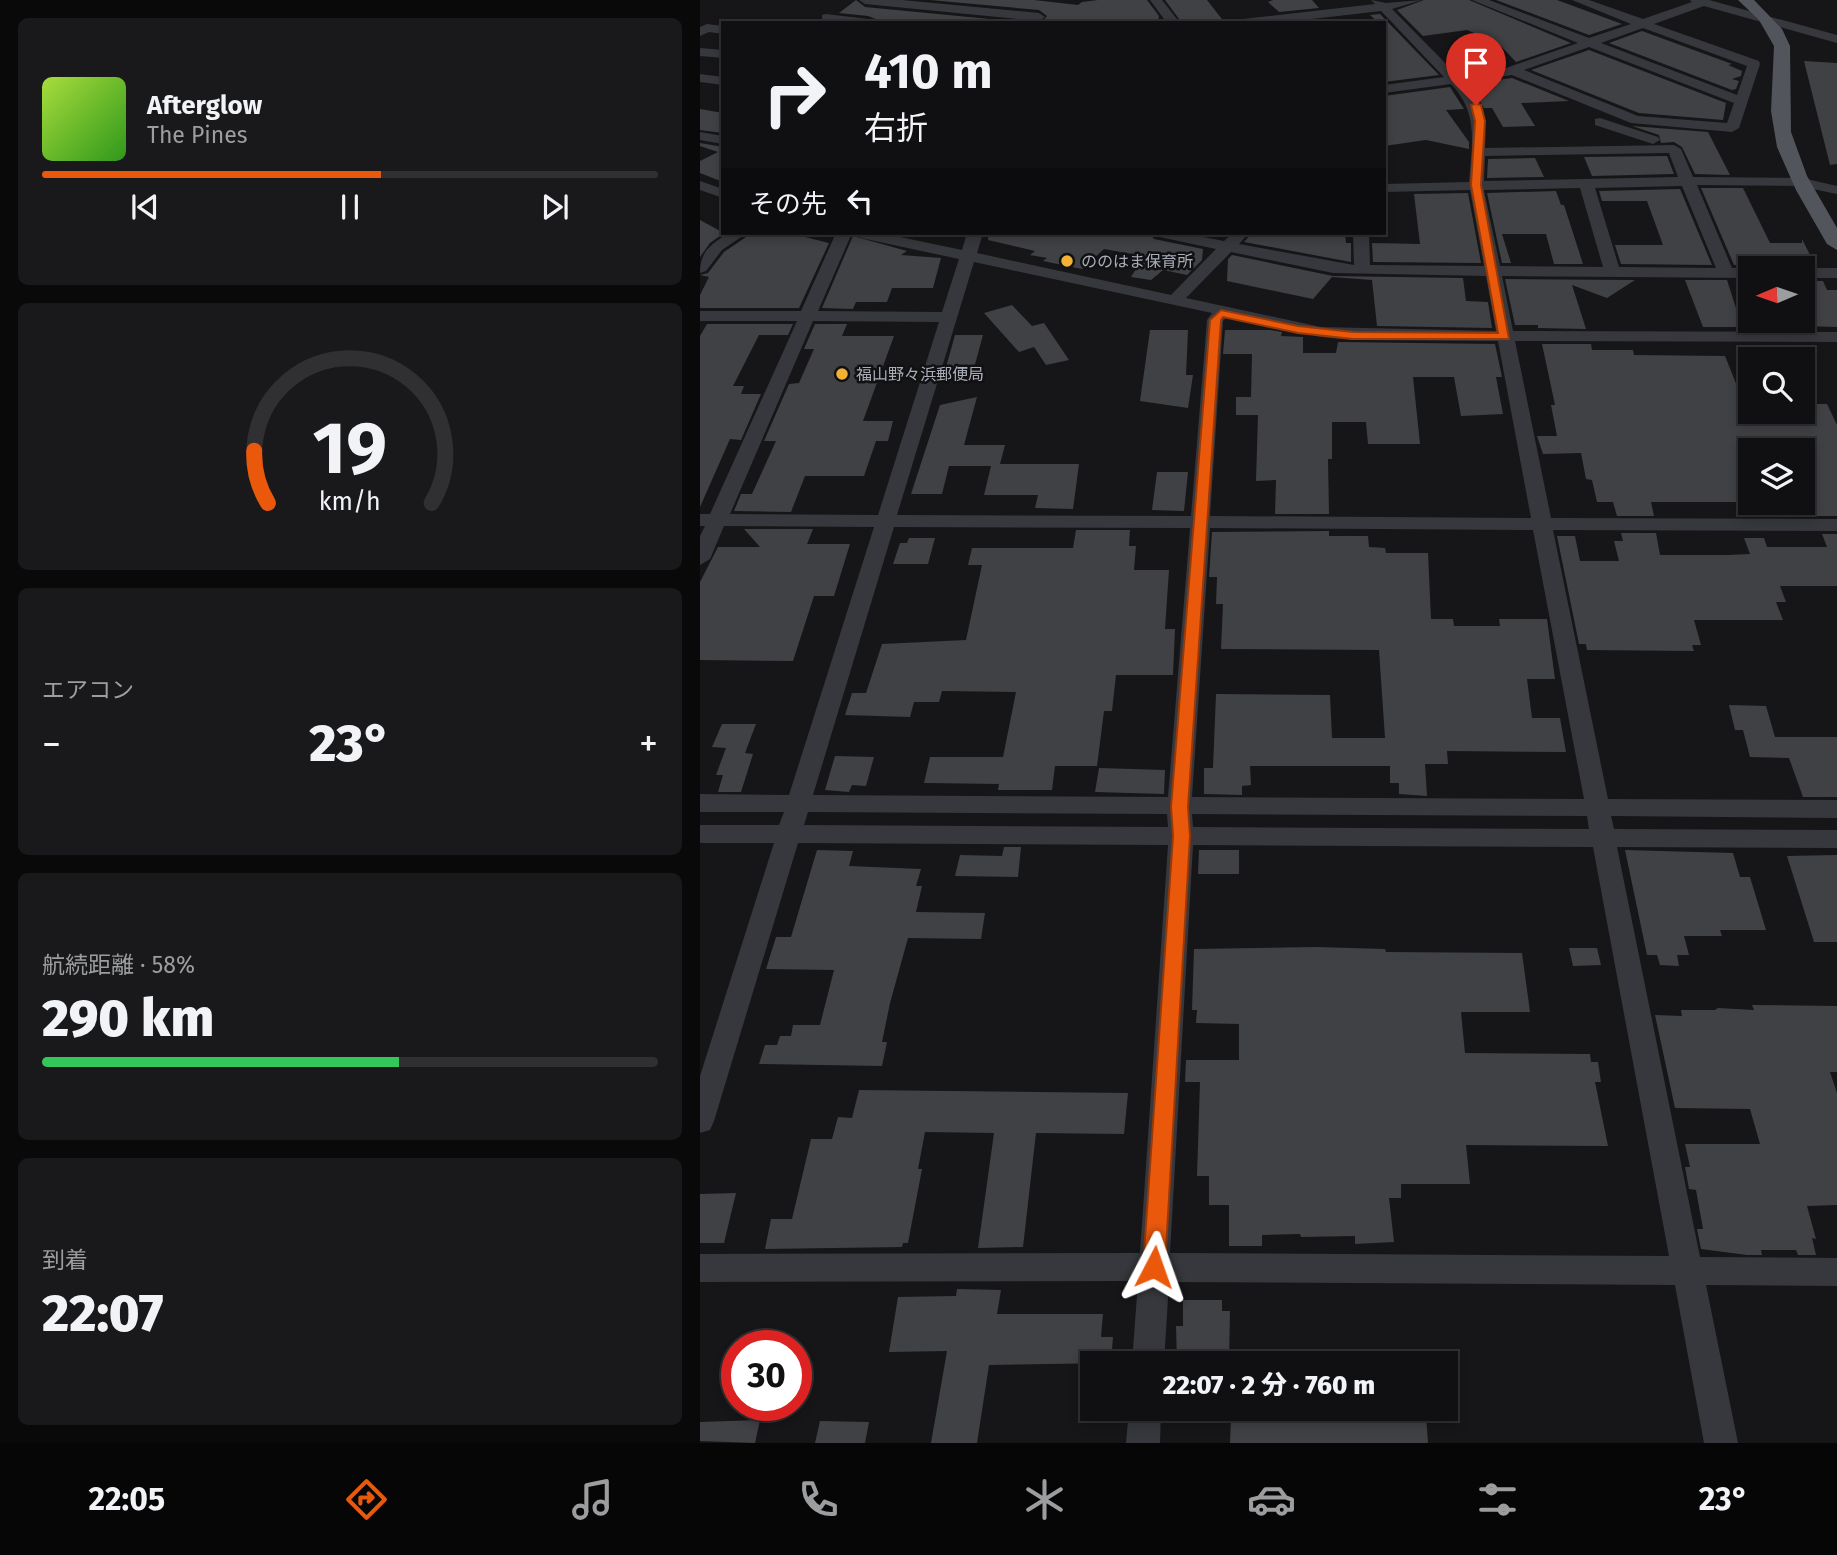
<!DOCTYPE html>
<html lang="ja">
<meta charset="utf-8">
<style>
:root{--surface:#101012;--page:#19191b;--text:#f1f3f6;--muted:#9c9d9f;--line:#303032;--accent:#ea580c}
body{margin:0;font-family:"Fira Sans","Noto Sans JP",sans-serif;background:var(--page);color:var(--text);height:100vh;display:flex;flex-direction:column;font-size:26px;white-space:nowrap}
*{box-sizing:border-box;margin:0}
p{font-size:23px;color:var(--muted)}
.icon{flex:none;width:38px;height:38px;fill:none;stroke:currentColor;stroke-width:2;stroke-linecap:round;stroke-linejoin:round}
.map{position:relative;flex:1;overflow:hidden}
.drawer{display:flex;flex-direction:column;gap:18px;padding:18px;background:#09090a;width:700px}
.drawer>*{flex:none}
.banner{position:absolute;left:21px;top:21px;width:665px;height:214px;border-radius:0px;box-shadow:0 4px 10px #0003,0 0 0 2px var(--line);background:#101012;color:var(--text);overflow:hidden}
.needle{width:46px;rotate:268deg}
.tools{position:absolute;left:1038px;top:256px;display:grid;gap:14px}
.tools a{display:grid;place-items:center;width:77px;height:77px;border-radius:0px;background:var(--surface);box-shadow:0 4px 10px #0003,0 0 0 2px var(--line);font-size:35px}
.speed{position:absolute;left:21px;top:1330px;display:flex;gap:14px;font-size:35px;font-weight:700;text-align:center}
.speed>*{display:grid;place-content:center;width:91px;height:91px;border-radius:50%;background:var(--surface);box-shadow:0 4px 10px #0003,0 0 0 2px var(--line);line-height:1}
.speed .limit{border:10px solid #d22;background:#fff;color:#111}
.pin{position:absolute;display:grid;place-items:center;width:60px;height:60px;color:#fff;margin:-72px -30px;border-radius:50% 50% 50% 0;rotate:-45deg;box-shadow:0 0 7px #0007}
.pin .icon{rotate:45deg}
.me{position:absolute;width:77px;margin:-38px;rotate:4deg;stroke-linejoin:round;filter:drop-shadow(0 0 5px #0008)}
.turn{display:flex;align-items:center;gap:24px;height:147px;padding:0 28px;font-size:32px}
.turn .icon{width:91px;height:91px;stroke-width:2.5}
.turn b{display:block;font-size:49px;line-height:60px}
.then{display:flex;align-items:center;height:66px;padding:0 28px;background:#0003;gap:14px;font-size:26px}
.big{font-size:52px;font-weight:800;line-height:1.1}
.drawer .card{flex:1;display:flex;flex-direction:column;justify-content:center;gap:10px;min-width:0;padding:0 24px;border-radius:10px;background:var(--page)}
.drawer .dial{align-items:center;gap:0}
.dial svg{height:182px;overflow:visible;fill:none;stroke:var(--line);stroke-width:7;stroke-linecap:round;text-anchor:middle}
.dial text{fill:var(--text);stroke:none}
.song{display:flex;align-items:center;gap:21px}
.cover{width:84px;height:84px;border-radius:10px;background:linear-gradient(135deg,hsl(80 70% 55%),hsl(110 70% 35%))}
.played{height:7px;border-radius:4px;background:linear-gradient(90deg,var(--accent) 55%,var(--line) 55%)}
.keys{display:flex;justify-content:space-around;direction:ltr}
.heat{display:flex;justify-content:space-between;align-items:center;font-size:38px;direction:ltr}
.charge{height:10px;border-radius:5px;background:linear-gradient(90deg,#34c759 58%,var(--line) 0)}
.trip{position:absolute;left:380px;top:1351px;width:378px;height:70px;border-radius:0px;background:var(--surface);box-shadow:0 4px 10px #0003,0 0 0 2px var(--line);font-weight:800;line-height:70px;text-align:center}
.menu{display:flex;height:112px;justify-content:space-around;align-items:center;background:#060607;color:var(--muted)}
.menu .icon{width:49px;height:49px}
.menu .active{color:var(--accent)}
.menu b{font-size:32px;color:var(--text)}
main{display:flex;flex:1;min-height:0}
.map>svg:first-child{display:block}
.building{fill:#404145}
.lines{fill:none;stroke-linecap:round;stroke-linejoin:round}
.minor{fill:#37383d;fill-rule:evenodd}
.major{fill:#53555c;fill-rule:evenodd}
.route{fill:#ea580c;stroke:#983908;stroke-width:2}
.poi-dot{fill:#f2b134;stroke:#111113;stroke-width:2.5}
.labels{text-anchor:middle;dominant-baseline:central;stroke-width:5;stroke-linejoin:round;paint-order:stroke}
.far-poi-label{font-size:16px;fill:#a8adb8;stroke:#111113;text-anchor:start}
</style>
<main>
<section class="drawer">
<div class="card">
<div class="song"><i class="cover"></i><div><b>Afterglow</b><p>The Pines</p></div></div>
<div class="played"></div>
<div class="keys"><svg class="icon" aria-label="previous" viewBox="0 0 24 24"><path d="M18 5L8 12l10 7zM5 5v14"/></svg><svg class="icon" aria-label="pause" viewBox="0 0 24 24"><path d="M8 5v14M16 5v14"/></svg><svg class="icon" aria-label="next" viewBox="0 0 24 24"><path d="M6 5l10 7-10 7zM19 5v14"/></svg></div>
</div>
<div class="card dial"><svg viewBox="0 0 100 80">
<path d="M14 69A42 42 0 1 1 86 69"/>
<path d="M14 69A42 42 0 0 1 8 46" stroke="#ea580c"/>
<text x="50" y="56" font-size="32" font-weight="700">19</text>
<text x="50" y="72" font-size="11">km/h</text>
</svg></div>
<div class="card"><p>エアコン</p>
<div class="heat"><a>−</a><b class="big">23°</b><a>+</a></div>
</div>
<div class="card"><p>航続距離 · 58%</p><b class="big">290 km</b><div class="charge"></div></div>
<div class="card"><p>到着</p><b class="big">22:07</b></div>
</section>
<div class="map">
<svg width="1137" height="1443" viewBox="0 0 1137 1443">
<rect width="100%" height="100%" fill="#161618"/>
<path class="building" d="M156,0L165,7L330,23H186L168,16L139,13Z
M230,0H334L378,5L382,2L398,0H447L459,16L458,23H341L347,16L339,10Z
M465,0H507L525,23H482Z
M573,0H612L619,8L579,12L568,2Z
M724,0H769L871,43L816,62L798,43L767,30L723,36L697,10Z
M796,0H857L922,24L889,35Z
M680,14L739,75L684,82V23H679L670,15Z
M942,31L1032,64L1028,65L1042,71L1041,76L1032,79L1039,81L1036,89L1032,90L909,43Z
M889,50L1026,103L1023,120L939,113L831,70Z
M1104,61L1137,63V164L1130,165Z
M812,78L869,101L821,103L835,126L803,127L792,108H784L769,84Z
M750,87L764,109L746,110L769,142V149L726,140L684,146V96Z
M0,109L23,113V133L0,130Z
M932,126L1008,132L1030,175L995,174L982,147L974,142L961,143L959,135Z
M0,143L23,147V182L0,173V161L18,152L0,146Z
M967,156L974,174L892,176L884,157Z
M835,158L844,177L787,178L788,159Z
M1001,188H1043L1070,243H1102V239L1115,265H1034Z
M980,189L1012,265L921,264L915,245H963L947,201H902L899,191Z
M856,191L861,205H864L883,264H854L846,234H802L811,263H802L787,193Z
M768,193L781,263L673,262L672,243L720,244L714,194Z
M0,220L24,233L10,243L0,257Z
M52,233H71L87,237L93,234L129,243L99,308H0V295L9,277L0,275L8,273L24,252Z
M289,233H449L454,239L503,249L502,260L487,275L463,270L451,280L431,277L444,256L404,249L382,269L343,261L347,258L330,255L335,251L288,240Z
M552,233H645L646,243H651V262L544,242Z
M153,236L207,251L201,255L241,258L233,288H192L187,302H156L153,309L122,308Z
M532,255L633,276L763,278L766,301L788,302L792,328L677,326L672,280L632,277L613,299L527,281L528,259Z
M805,279L935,280L907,298L872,285L886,329L838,328V325H815Z
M985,280H1027L1042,327H1003Z
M1102,281H1123L1127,290H1137V327L1102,326Z
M312,305L332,326L344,323L369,360L346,365L334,347L319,352L284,313Z
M7,324H93L88,335H59L33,386H44L41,394H61L41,440L30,439L0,507V336Z
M115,324H147L142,336H194L163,421H193L188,441H176L164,476H105L91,512L34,511L41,494H52L76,441H64L89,384L99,383L114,349H104Z
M450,330H488L486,375H493L488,408L440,401Z
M525,330H570L582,332L581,336L603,337V353H636L638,342L795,344L802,377H796L803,414L761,416L754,377H713L720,444H668L666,422H632V459H628L629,514H575L576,480L556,481L558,415H536V397H551L552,354H523Z
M255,335H283L274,368L243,378Z
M842,344H891L892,350H933L934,355L1025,356L1047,411H1102V404H1127L1137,425V516H1116L1111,505H1102V450H1050V502H951L954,516H917L913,502H897L892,480L886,479L881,453L843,454L837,436H857L851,405H855Z
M277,397L264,445H305L300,464H379L373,509L335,508L338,495H284L291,466H249L242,494H211L240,405Z
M457,472H488L484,511L452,510Z
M44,529H113L107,544H150L134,596H114L93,661L0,660V582L18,547H60Z
M376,530H430L429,546H436L434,570H469L465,629H475L473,675H416L412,711H404L397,766H355L352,790H298L299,784L224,783L230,757H303L316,692L242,691L239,702H214L210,717L145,715L152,693H166L182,644L266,640L282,565H268L272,548H373Z
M629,531V536H668L669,547L685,548L686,553H728L731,619H753L754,626H800L799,619H847L855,679H827L832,718H860L866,752L747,751L748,764H725L727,796L699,794V783H690V766H550L551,785L542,786V795L504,794V768H513L516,694L630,695L632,738H685L679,650L521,649L523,604H516L517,577H509L512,532Z
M921,533H956L960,555H1028L1050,554L1044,538H1064L1067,547H1127L1122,534H1137V586H1080L1086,602H1076L1083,620H994L1001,645H992L994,651L887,650L886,644H879L857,536H875L880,561H919L914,541H923Z
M209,538H235L228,564H193L200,543H207Z
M1029,705L1066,706L1075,737H1137V797H1103L1089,758L1050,757L1043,730H1035Z
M22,724H56L45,753L53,754L41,792H18L23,775H16L26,748L12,747Z
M135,756L174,757L166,786L152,785L149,792L125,790Z
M399,768L465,770L464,794L395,792Z
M304,847H321L318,877L255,876L260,855L302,856Z
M117,850L153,851L149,866L221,869L216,886H222L216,912L285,913L281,939L208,938L190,1003L182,1042H187L182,1066L59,1064L65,1045H77L80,1036H91L93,1025H120L134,970L66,969L76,937H91Z
M499,850H539V874H498Z
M925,850L1033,853L1040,877H1050L1066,930H1020L1022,936H984L989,955H977L979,966L960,965L957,955H947Z
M1137,855V942H1114L1087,856Z
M616,947L685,949L686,952L822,953L830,1012H761L765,1053L890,1054L891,1062H898L901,1082H895L908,1146L766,1145L770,1184H701V1198H689L694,1242L655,1244V1236L601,1237L600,1234L562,1235V1246H529V1205H509V1176H497L500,1082H485L486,1060H539V1024L496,1023L497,1010H492L494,949Z
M869,948H897L901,965L873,966Z
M1052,1005L1137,1006V1072H1130L1137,1093V1205L1107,1206L1116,1239L1112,1238L1116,1255H1098L1096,1250H1061L1062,1255H1047L1001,1249L997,1229H1003L996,1190L989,1189L985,1167H990L985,1144H1060L1050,1109L975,1108L955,1015L982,1016L981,1010H1015L1018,1008L1054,1010Z
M159,1090L428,1093L424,1134L336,1133L323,1247L278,1248L294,1133L225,1132L218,1169H222L208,1243H203L202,1247L65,1249L71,1219H92L111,1139H132L138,1117L152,1118Z
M36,1193L24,1243H0V1194Z
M257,1289L301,1290L297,1314H403L401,1337H413L411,1363L289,1365L277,1443H231L247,1351L189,1352L198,1297L256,1296Z
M483,1300H522V1311H530L529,1363H477L476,1326H483Z
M598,1409H687V1415H726L728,1443H530L531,1418L598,1417Z
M60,1420L55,1443L0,1441V1422Z
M120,1421L169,1422L165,1443H115Z"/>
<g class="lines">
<path class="minor" d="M159,0H202L339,13L345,17L339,21L165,4Z
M450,0H462L480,23H467Z
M671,0L686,3L722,0L692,9L757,75L803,69L878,43L772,0H789L889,38L931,24L872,0H889L943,19L992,2L990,0H1009L1137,35V43L1004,6L954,24L1059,61L1060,64L1039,128L1032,132L931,123L812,75L764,82C784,102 787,120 785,148L974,145L981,149L993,177L1102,178L1137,186V194L1098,186L997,185L1032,268H1050V278L802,276L813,331L1137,332V342L815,341L851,518L1137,519V531L853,530L908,799L1137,800V818L911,816L914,829L1137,830V848L917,847L1000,1257L1137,1258V1286L1006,1285L1038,1443H1004L975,1285L469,1282L464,1363H432L438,1281L0,1282V1254L440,1253L468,845L98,843L14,1121L10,1130L0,1133V1076L74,843H0V825H79L84,812H0V794L89,795L174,527L24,526L10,559L0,565V536L5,526H0V514H10L97,321H0V311H101L136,233H152L118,311L242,312L259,259L161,238L153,233H181L262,250L267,233H283L277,253L471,295L516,249L455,236L452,233H482L524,241L533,233H549L539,244L654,265L653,233H669L670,265L784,266L770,190L684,192V184L769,182C772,144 779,113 751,84L684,93V85L744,77L681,11L577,23H537L543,19L675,4ZM943,28L1047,66L1037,95L901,43ZM889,47L1034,103L1027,123L938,116L824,70ZM969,153L978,177L784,181L785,156ZM982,186L1016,268L919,267L895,188ZM880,188L903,267L800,266L784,190ZM531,252L633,273L786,276L796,331L621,327L486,298ZM274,262L512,313L507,320L491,516L197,515ZM527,317L621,337L653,340L798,341L831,518L510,516L523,321ZM113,321L239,322L178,515L30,514ZM194,527L490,528L468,797L113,795ZM510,528L833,530L884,799L492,797ZM108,812L467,814L468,827L104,825ZM492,814L887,816L889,829L493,827ZM493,845L893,847L969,1256L470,1253Z
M126,14L168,19L174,23L122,21V15Z
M7,24L23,26V34L9,32L0,36V27Z
M0,48L23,50V58L0,56Z
M0,74L23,77V85L0,82Z
M900,118L958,137L960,140L953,144L895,125V119Z
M0,132L23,136V144L0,140Z
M0,181L23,189V198L0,190Z
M29,233H47L22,250L6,271L0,273C0,251 11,244 29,233Z
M1102,268H1137V278H1102Z
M429,1409H461L460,1443H426Z"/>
<path class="major" d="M1038,0H1054L1082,29L1090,46L1091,132L1107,176L1137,228V250L1127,244L1096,190L1077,147L1071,111L1074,46L1059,20Z"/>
</g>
<path class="route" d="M776,103L781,105L785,121L781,185L809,339H653L598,333L523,317L521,320L488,807L490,836L465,1267L462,1274L454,1277L446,1274L443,1267L473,836L471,807L510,320L521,310L598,326L653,332L798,333L771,185L775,121L771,105Z"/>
<g class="poi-dot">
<circle cx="367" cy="261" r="7"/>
<circle cx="142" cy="374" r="7"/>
</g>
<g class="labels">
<g class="far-poi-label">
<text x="381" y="261">ののはま保育所</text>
<text x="156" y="374">福山野々浜郵便局</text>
</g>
</g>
</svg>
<div class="tools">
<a><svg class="needle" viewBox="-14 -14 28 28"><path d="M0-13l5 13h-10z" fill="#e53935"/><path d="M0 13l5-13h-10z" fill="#9c9d9f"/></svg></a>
<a><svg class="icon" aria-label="search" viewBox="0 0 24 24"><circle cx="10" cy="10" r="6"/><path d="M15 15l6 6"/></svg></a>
<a><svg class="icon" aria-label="layers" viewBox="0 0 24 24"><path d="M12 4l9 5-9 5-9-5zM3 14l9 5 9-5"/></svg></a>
</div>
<div class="speed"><div class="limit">30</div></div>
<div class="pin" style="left:776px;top:105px;background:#d93025"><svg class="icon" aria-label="arrive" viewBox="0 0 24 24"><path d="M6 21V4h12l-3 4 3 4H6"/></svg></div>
<svg class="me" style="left:454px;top:1267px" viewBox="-20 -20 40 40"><path d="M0-17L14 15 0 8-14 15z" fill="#ea580c" stroke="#fff" stroke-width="4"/></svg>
<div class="trip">22:07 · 2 分 · 760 m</div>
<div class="banner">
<div class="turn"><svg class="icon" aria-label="right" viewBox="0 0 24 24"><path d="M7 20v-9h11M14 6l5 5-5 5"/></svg><div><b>410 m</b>右折</div></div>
<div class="then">その先<svg class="icon" aria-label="left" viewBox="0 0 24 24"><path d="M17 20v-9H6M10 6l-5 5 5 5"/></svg></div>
</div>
</div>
</main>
<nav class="menu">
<b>22:05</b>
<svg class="icon active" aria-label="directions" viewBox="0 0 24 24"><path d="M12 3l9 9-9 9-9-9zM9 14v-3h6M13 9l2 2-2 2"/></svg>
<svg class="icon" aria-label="music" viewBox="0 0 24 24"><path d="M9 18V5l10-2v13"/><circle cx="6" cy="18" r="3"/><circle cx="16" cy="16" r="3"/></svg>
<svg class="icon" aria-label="phone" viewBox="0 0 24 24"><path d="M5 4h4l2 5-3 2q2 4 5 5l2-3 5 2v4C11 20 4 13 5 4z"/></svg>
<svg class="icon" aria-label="climate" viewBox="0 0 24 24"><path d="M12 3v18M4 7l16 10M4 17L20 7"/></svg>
<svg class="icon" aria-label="car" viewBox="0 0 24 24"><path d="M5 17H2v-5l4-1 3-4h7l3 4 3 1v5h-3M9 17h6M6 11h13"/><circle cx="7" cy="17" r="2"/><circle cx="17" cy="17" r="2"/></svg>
<svg class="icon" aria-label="filters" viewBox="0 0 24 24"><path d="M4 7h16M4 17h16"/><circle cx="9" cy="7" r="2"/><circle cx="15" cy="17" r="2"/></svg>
<b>23°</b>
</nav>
